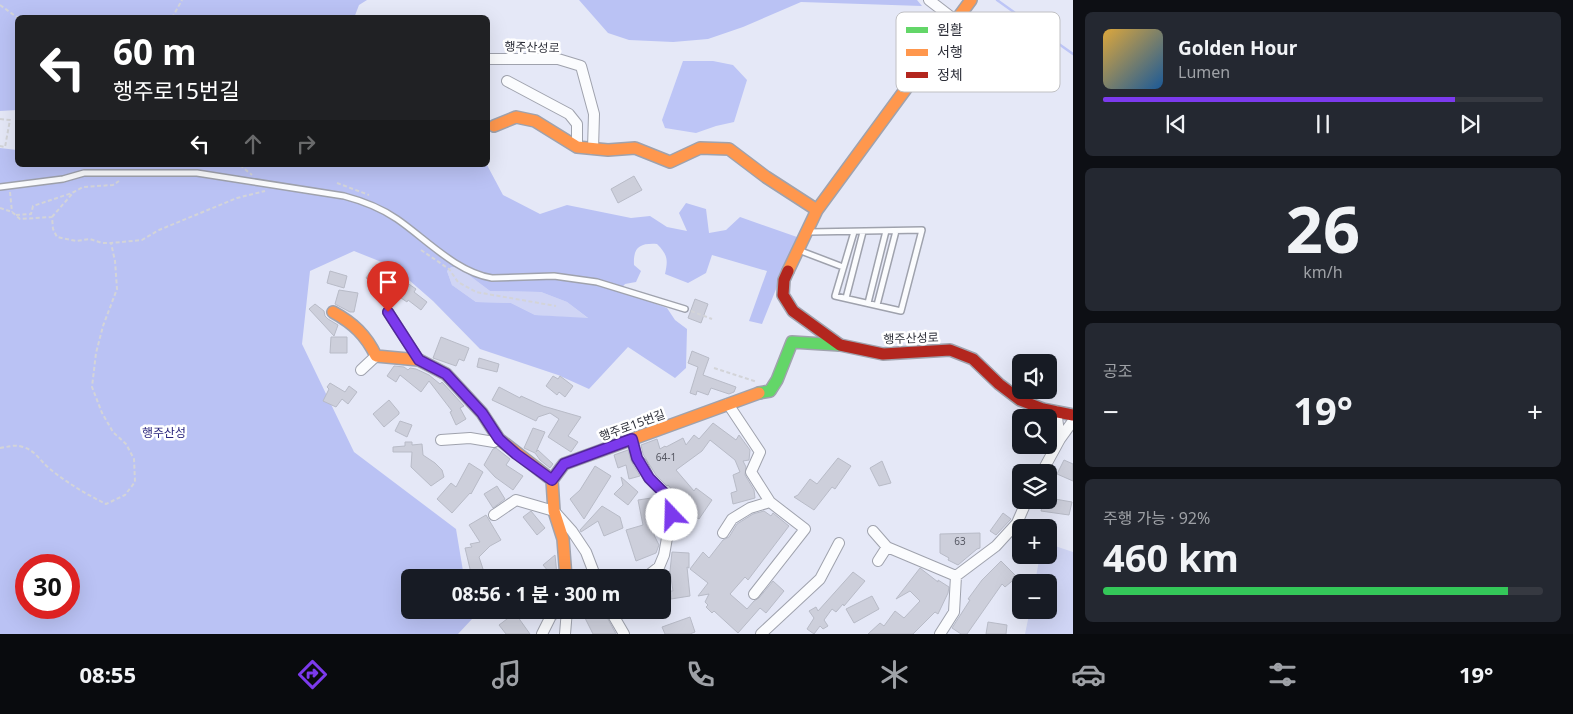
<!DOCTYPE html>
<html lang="ko">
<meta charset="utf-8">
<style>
:root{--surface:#171b24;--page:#242831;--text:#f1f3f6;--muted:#9ea1a6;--line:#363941;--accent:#7c3aed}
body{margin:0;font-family:"Noto Sans","Noto Sans KR",sans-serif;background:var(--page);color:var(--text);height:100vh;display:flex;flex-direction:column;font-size:19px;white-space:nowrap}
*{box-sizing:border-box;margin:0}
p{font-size:16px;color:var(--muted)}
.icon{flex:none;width:28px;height:28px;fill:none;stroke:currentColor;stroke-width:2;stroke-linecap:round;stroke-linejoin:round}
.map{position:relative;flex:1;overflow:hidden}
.details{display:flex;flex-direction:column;gap:12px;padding:12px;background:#0d0f14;width:500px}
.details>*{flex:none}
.top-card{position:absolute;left:15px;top:15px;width:475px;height:152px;border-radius:8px;box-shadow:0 5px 20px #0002;background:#202124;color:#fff;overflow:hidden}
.controls{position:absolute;left:1012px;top:354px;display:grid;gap:10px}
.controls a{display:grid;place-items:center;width:45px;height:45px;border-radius:8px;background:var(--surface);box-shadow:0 5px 20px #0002;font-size:25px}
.speed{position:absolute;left:15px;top:554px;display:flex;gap:10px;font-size:25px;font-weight:700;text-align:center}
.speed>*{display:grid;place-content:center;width:65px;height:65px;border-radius:50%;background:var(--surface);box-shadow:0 5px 20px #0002;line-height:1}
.speed .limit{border:8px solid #d22;background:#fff;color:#111}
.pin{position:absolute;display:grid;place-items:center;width:42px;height:42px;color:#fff;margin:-51px -21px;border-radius:50% 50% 50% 0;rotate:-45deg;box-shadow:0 0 5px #0007}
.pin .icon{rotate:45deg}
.me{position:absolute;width:55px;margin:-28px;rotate:339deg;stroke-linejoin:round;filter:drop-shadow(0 0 4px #0008)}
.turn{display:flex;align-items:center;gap:18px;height:105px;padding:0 15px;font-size:22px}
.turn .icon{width:65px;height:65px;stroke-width:2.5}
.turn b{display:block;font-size:35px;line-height:42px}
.lanes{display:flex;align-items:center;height:48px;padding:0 15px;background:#0003;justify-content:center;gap:25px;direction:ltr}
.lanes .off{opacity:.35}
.big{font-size:38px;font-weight:700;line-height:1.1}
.details .widget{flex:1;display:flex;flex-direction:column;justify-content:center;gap:8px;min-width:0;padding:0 18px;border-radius:8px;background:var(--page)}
.details .dial{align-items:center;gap:0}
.dial b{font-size:65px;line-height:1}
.song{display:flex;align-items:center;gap:15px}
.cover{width:60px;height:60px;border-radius:8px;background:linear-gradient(135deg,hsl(40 70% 55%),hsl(210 70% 35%))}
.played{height:5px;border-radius:2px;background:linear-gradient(90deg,var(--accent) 80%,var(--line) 80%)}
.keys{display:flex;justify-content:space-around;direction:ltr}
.heat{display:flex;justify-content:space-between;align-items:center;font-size:28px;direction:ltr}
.charge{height:8px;border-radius:4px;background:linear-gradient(90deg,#34c759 92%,var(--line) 0)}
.trip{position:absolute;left:401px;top:569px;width:270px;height:50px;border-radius:8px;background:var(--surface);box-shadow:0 5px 20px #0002;font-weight:700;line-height:50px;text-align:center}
.dock{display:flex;height:80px;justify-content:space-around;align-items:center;background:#090b0e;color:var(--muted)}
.dock .icon{width:35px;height:35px}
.dock .current{color:var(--accent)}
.dock b{font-size:22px;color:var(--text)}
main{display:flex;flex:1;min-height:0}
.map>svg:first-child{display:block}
.green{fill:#d0d5f5}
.forest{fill:#bac2f4;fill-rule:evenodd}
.water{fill:#bdc5f6}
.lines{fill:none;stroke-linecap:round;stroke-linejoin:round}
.stream{stroke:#bdc5f6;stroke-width:2.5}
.building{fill:#cdcfdb;stroke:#b8bbc7}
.lane-casing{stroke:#9fa2ad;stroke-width:8}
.street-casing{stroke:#9fa2ad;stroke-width:12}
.fast-casing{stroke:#9fa2ad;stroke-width:14}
.slow-casing{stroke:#9fa2ad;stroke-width:14}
.jam-casing{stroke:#9fa2ad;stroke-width:14}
.path{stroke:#d3d4d8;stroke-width:2;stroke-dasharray:4 2.5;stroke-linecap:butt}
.lane{stroke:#fbfcfe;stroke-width:5}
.street{stroke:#fbfcfe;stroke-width:10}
.fast{stroke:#63d668;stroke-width:11}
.slow{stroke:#ff974d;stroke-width:11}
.jam{stroke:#b3261e;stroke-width:11}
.route-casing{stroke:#51269a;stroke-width:12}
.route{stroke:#7c3aed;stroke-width:9}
.labels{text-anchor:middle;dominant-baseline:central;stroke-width:5;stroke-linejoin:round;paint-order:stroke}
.number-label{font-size:10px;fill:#555762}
.street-label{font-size:12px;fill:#2c2e38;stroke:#fff}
.park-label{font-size:12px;fill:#28237c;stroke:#fff}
.key{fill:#fff;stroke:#c0c0c3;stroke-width:1}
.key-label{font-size:14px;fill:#2c2e38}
</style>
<main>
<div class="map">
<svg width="1073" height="634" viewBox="0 0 1073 634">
<rect width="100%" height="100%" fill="#e5e8f7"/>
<path class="green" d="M450,267H458L490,291L541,292L567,302L589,319L535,315L511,303L476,302L452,285L447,271Z
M1049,544L1073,552V634H1025L1030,610H1049V582H1035L1040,555H1049Z"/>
<path class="forest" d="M0,0H367L359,5L354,18H18L17,110L0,111Z
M579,0H917L922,6L801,2L743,27L708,39L673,42L629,40L608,33Z
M0,148L17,150L18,165H487L503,195L540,214L567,205L631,218L650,216L667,227L687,231L679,213L686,203L706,209L709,233L726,230L740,217L797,237L762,324L749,321L767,271L712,255L706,273L688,283L665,274C668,260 668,255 657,244C640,243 633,247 634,265L641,271L636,282L625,284L620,290L667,308L675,320L687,329L686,368L675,378L628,347L589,389L558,375L480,349L433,301L394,267L354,251L310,271L302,344L354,452L456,529L464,577L410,578V610H470L472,619L458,634H0ZM451,267H458L490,291L541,292L567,302L588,318L535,315L511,303L476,302L452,285L447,271ZM26,565H69V608H26Z"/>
<path class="water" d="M683,61H713L733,65L747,80L734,122L716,126L696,133L665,128L662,120Z"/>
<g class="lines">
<path class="stream" d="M997,0L1073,54"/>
</g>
<path class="building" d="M634,176L642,190L618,203L611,189Z
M380,264L416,289L414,292L427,302L421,310L408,300L407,302L386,288L385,290L366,278L373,268L376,270Z
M330,271L347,276L344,288L327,283Z
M339,290L358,293L354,312H350L335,304Z
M695,299L708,304L701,323L688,318Z
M315,304L324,311L325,316L328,319L338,325L334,336L309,309Z
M331,337H347V353H330Z
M441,337L469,348L464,361L459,359L456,366L433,358Z
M692,351L709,358L703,375L736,387L734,392L729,394L711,388L708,395L697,391L696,395L690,393L698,367L688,363Z
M479,358L499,364L497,372L477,367Z
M394,366L404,367L408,370L410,368L416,369L429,375L440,384L442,382L464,406L460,408L466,419L456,425L450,412L452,411L429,381L421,392L400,375L396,382L387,376Z
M553,376L558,379L560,376L573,386L565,397L559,392L557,395L546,386Z
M330,383L345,392L349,386L357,392L348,404L342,399L336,407L323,401L329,389L327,387Z
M499,387L520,398L521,396L543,406L581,417L568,436L578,442L571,452L548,437L559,419L550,413L538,417L536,421L507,407L492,400Z
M389,400L399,412V414L384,427L373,414Z
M400,421L412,425L407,437L395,431Z
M713,423L736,440L739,435L750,450L749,460L743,461L746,467L745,475L754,490L755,498L733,504L731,493L737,491L733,475L740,472L735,460L710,440L702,451L676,470L694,491L696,488L712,500L699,519L682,507L685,504L668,485L667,486L656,475L643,454L641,445L657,439L660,449L665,446L666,447L683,438L686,445L694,435L699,439Z
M533,428L545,432L536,452L538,450L553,464L550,468L540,460L535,453L524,448Z
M405,442H412V445L422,444L423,455L435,463L442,470L444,477L431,486L411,467L412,452H393V447L405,446Z
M496,448L510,459L506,465L523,476L513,490L495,477L484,465L493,449Z
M628,450L631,461L640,476L629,479L626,465L618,468L614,455Z
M838,458L851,466L835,489L832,487L814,510L794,497L798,495L810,479L817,484Z
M1064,460L1073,464V481L1057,474Z
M882,461L891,483L879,486L870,468Z
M469,463L483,472L471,494L470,493L452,513L437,499L451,483L456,487Z
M595,466L611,476L584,519L570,499L580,490Z
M621,477L638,492L628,505L614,494L623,485Z
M497,486L505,499L493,508L484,494Z
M658,497L659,518L652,519L659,533L654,535L659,545L656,553L636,561L626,530L643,525L638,500Z
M1049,498L1072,502L1069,515L1041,511L1044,500H1049Z
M602,506L620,517L623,528L604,536L598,521L581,532L580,530Z
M531,511L545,528L537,535L523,517Z
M764,511L771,516L773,513L789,526L748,580L745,577L730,594L747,609L754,601L759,598L773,581L784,591L766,613L760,608L738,633L714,611L712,613L706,607L708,605L705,602L709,594L698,596L708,583L690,569L703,552L709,558L723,540L729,537L737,524L753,514Z
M1003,513L1011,519L996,535L990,531Z
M486,515L501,540L490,546L479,557L483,569L471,573L465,548L472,547L470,544L480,542L469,525Z
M980,533V548L977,549L958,565L948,560L949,558L940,553V534Z
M672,552L689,553V568L687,567L690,596L671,599L670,591H673L670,571Z
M555,555L557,575L555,578H542L549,572L543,565Z
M1001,561L1017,577L1005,587L1002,584L967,634H961L952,628L970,600L968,599L982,580Z
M920,568L938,582V580L949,587L948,593L938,614L935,612L913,634H868L880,623L884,626L895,611L904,618L920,601L910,591L896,599Z
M853,572L865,581L844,606L843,604L836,612L832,609L824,620L828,626L823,629L820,626L814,634L807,629L814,618L809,611L816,607L818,611Z
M872,596L879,609L854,623L846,609Z
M581,610H603L616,634H593Z
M515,613L530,634H506L499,625Z
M690,617L695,632L690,634H665L662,627Z
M988,622L1007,625L1006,634H986Z"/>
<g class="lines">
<defs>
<path id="lane" d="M0,187L63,179L84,173H197L344,196C363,201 381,208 397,219C426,239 456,272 492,278L554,276L597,282L685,309
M809,232L922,230L901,311L835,296L854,232
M801,251L843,267
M846,298L863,232
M868,303L886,231
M877,305L896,231"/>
<path id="street" d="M929,0L955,20
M488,59H558L581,66L594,114L593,149
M507,81L569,114L577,124V147
M388,312L419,360
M361,370L376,356
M728,404L760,452L751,472L770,502L805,529L754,594
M1056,411L1060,439
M632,439L637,459L642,464L649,478L668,497L671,503V515L664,555L659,567L650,574L637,578
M441,440L470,438L494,442L499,439
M1042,472L1060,439L1073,421
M494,515L516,500L554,511L572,531L586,552L596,578
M873,531L887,547L956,576
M723,533L732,519L750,508L770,502
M878,561L887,547
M610,610L624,634
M542,634L551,616L559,610
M565,634L567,610
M761,634L820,579L839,543
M940,634L954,612L956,576L996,546L1017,523L1027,500"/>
<path id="fast" d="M759,393L770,391L777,380L792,342L840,345"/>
<path id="slow" d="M494,126L516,117L535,121L577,147L608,150L635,148L670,162L700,148L729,149L766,177L817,210
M788,271L817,210L971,0
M333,312C353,323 366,335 376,356L419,360L446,374L482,413L499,439L552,480
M566,578L563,539L554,511L552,480L564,464L759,393"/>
<path id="jam" d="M788,271L784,280L783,295L793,311L840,345L883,354L950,350L973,359L999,384L1020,400L1043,409L1073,415"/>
</defs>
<use href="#lane" class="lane-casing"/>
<use href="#street" class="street-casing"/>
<use href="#fast" class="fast-casing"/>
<use href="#slow" class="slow-casing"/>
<use href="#jam" class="jam-casing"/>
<path class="path" d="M0,5L18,18
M172,18L182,0
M0,119L10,120L5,147L0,146
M240,165L252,175
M337,183L369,195
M10,192L12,212
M0,208L12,212L20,219L52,217L53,229L57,237L76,241L90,239L102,243H111
M16,215L31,214L33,206L72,193L83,187L113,185L119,181
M52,217L72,194
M421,250L449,269L458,282L476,292L556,306
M691,311L712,319
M714,368L757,382
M0,448C8,447 15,444 23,447C35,450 40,461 50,469C67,483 86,494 106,504L125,495L135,482L134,459L126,444L113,432L102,413L92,387L96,353L103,326L117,289L115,261L111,243L142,240L159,230L237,198L265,191"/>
<use href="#lane" class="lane"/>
<use href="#street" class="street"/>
<use href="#fast" class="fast"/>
<use href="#slow" class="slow"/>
<use href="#jam" class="jam"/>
</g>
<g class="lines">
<defs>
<path id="route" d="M388,312L419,360L446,374L482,413L499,439L516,454L552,480L564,464L632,439L637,458L649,478L668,497L671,503L672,515"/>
</defs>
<use href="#route" class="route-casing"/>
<use href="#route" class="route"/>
</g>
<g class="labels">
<g class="number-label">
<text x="666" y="457">64-1</text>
<text x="960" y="541">63</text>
</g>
<g class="street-label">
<text transform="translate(532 47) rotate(2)">행주산성로</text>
<text transform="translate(911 338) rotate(-2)">행주산성로</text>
<text transform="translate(632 425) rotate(-20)">행주로15번길</text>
</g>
<g class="park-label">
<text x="164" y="432">행주산성</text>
</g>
</g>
<rect x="896" y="12" width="164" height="80" rx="8" class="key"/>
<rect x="906" y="27" width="22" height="6" fill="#63d668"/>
<rect x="906" y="49" width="22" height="7" fill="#ff974d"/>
<rect x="906" y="72" width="22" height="6" fill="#b3261e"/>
<g class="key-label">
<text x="937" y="35">원활</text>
<text x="937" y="57">서행</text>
<text x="937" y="80">정체</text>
</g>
</svg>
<div class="controls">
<a><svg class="icon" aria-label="sound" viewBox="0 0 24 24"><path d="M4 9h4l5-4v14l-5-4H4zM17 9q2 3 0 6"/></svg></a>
<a><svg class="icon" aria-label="search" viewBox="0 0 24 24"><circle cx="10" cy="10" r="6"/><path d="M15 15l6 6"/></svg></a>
<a><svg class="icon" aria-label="layers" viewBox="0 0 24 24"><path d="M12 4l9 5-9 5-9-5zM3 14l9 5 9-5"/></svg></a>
<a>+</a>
<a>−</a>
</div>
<div class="speed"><div class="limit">30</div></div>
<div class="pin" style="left:388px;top:312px;background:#d93025"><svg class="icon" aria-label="arrive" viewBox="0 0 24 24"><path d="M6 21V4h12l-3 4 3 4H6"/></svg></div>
<svg class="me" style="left:672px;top:515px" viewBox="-20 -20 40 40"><circle r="19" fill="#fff"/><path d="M0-13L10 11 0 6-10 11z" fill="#7c3aed"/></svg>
<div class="trip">08:56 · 1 분 · 300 m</div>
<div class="top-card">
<div class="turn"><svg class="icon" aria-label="left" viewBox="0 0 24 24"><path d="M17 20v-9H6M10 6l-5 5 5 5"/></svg><div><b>60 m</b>행주로15번길</div></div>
<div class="lanes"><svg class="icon" aria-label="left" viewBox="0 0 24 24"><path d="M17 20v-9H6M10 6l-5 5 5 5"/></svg><svg class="icon off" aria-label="ahead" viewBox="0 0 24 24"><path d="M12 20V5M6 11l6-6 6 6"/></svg><svg class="icon off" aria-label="right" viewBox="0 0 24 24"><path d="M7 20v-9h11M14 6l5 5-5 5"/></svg></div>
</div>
</div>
<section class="details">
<div class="widget">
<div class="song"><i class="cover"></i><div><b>Golden Hour</b><p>Lumen</p></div></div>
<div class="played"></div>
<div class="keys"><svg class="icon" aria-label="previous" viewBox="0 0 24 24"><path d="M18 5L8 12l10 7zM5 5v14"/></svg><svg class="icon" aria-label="pause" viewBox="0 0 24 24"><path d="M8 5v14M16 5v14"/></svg><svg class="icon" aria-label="next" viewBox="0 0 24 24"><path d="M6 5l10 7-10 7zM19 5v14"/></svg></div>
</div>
<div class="widget dial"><b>26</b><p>km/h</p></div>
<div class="widget"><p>공조</p>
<div class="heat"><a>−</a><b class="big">19°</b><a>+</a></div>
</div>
<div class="widget"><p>주행 가능 · 92%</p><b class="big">460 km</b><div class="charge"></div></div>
</section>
</main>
<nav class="dock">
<b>08:55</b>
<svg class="icon current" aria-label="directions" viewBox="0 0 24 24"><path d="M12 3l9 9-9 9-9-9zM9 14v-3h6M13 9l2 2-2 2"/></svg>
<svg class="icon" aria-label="music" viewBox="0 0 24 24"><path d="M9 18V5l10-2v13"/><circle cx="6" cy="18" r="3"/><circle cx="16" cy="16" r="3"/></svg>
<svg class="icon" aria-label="phone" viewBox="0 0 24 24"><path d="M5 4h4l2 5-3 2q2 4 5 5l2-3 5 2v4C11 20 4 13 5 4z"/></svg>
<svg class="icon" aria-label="climate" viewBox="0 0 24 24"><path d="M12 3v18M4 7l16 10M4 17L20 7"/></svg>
<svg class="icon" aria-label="car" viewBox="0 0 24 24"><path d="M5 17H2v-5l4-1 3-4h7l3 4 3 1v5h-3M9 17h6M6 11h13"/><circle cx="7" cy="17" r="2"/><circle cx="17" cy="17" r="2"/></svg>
<svg class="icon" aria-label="filters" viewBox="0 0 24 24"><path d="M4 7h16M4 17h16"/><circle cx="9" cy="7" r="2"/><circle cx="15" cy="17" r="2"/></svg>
<b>19°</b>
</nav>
